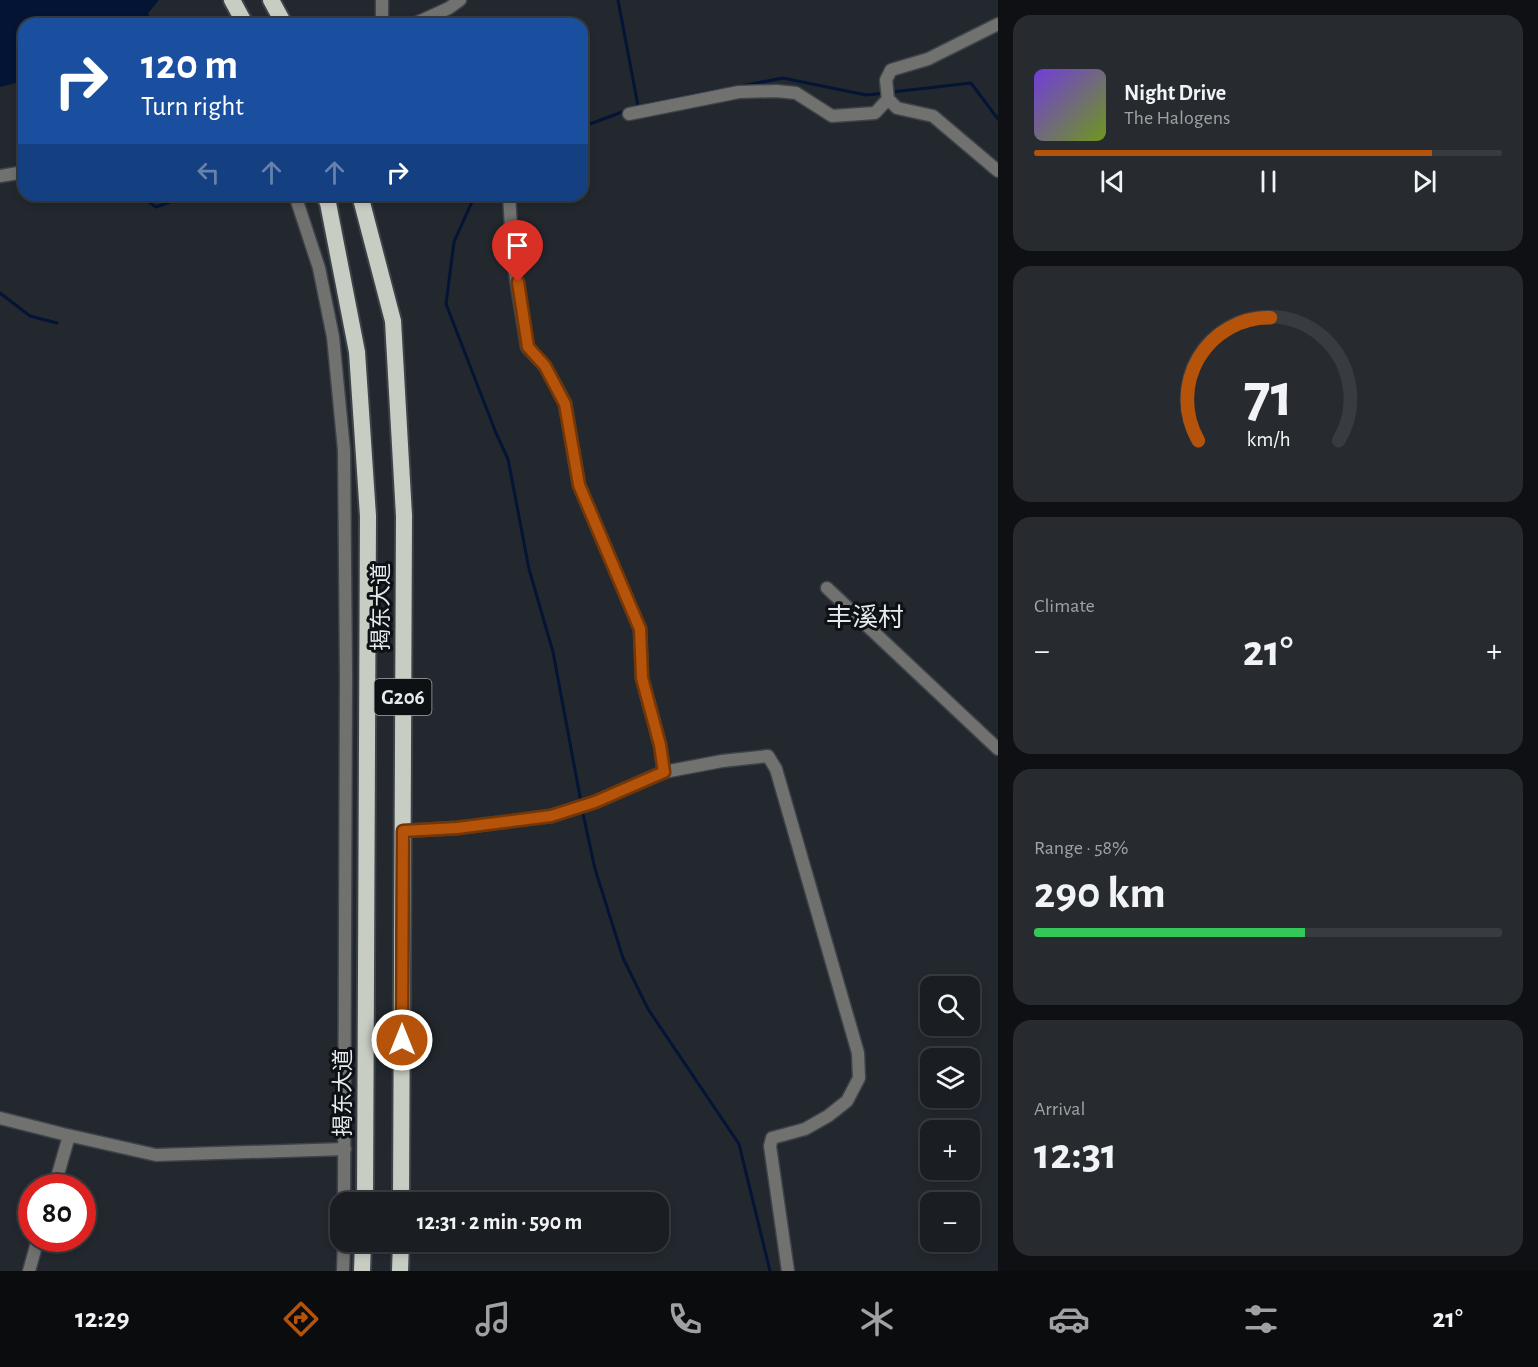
<!DOCTYPE html>
<meta charset="utf-8">
<style>
:root{--surface:#1a1e22;--page:#272b2f;--text:#f1f3f6;--muted:#9fa2a5;--line:#383c40;--accent:#b45309}
body{margin:0;font-family:"Alegreya Sans","Noto Sans SC",sans-serif;background:var(--page);color:var(--text);height:100vh;display:flex;flex-direction:column;font-size:22px;white-space:nowrap}
*{box-sizing:border-box;margin:0}
p{font-size:20px;color:var(--muted)}
.icon{flex:none;width:33px;height:33px;fill:none;stroke:currentColor;stroke-width:2;stroke-linecap:round;stroke-linejoin:round}
.map{position:relative;flex:1;overflow:hidden}
.details{display:flex;flex-direction:column;gap:15px;padding:15px;background:#0e1013;width:540px}
.details>*{flex:none}
.top-card{position:absolute;left:18px;top:18px;width:570px;height:183px;border-radius:18px;box-shadow:0 3px 9px #0003,0 0 0 2px var(--line);background:#1a4fa0;color:#fff;overflow:hidden}
.fabs{position:absolute;left:920px;top:976px;display:grid;gap:12px}
.fabs a{display:grid;place-items:center;width:60px;height:60px;border-radius:12px;background:var(--surface);box-shadow:0 3px 9px #0003,0 0 0 2px var(--line);font-size:30px}
.speed{position:absolute;left:18px;top:1174px;display:flex;gap:12px;font-size:30px;font-weight:700;text-align:center}
.speed>*{display:grid;place-content:center;width:78px;height:78px;border-radius:50%;background:var(--surface);box-shadow:0 3px 9px #0003,0 0 0 2px var(--line);line-height:1}
.speed .limit{border:9px solid #d22;background:#fff;color:#111}
.pin{position:absolute;display:grid;place-items:center;width:51px;height:51px;color:#fff;margin:-62px -26px;border-radius:50% 50% 50% 0;rotate:-45deg;box-shadow:0 0 6px #0007}
.pin .icon{rotate:45deg}
.me{position:absolute;width:66px;margin:-33px;rotate:0deg;stroke-linejoin:round;filter:drop-shadow(0 0 4px #0008)}
.turn{display:flex;align-items:center;gap:21px;height:126px;padding:0 24px;font-size:27px}
.turn .icon{width:78px;height:78px;stroke-width:2.5}
.turn b{display:block;font-size:42px;line-height:51px}
.lanes{display:flex;align-items:center;height:57px;padding:0 24px;background:#0003;justify-content:center;gap:30px;direction:ltr}
.lanes .off{opacity:.35}
.big{font-size:45px;font-weight:700;line-height:1.1}
.details .tile{flex:1;display:flex;flex-direction:column;justify-content:center;gap:9px;min-width:0;padding:0 21px;border-radius:18px;background:var(--page)}
.details .dial{align-items:center;gap:0}
.dial svg{height:156px;overflow:visible;fill:none;stroke:var(--line);stroke-width:7;stroke-linecap:round;text-anchor:middle}
.dial text{fill:var(--text);stroke:none}
.song{display:flex;align-items:center;gap:18px}
.cover{width:72px;height:72px;border-radius:9px;background:linear-gradient(135deg,hsl(260 70% 55%),hsl(80 70% 35%))}
.played{height:6px;border-radius:3px;background:linear-gradient(90deg,var(--accent) 85%,var(--line) 85%)}
.keys{display:flex;justify-content:space-around;direction:ltr}
.heat{display:flex;justify-content:space-between;align-items:center;font-size:33px;direction:ltr}
.charge{height:9px;border-radius:4px;background:linear-gradient(90deg,#34c759 58%,var(--line) 0)}
.trip{position:absolute;left:330px;top:1192px;width:339px;height:60px;border-radius:18px;background:var(--surface);box-shadow:0 3px 9px #0003,0 0 0 2px var(--line);font-weight:700;line-height:60px;text-align:center}
.dock{display:flex;height:96px;justify-content:space-around;align-items:center;background:#0a0c0e;color:var(--muted)}
.dock .icon{width:42px;height:42px}
.dock .active{color:var(--accent)}
.dock b{font-size:27px;color:var(--text)}
main{display:flex;flex:1;min-height:0}
.map>svg:first-child{display:block}
.water{fill:#041434}
.lines{fill:none;stroke-linecap:round;stroke-linejoin:round}
.stream{stroke:#041434;stroke-width:3}
.minor-casing{stroke:#3d4349;stroke-width:15}
.trunk-casing{stroke:#3d4349;stroke-width:20}
.minor{stroke:#71726f;stroke-width:12}
.trunk{stroke:#c8cdc4;stroke-width:16}
.route-casing{stroke:#753606;stroke-width:15}
.route{stroke:#b45309;stroke-width:10}
.labels{text-anchor:middle;dominant-baseline:central;stroke-width:6;stroke-linejoin:round;paint-order:stroke}
.shield{fill:#0e1113;stroke:#a5a9ac;stroke-width:1.5}
.shield-label{font-size:21px;font-weight:bold;fill:#e6eaee}
.street-label{font-size:22px;fill:#e6eaee;stroke:#0e1113}
.quarter-label{font-size:26px;fill:#e6eaee;stroke:#0e1113}
</style>
<main>
<div class="map">
<svg width="998" height="1271" viewBox="0 0 998 1271">
<rect width="100%" height="100%" fill="#22282e"/>
<path class="water" d="M0,0H159L139,24H24V81L0,87Z"/>
<g class="lines">
<path class="stream" d="M147,14L149,24
M736,87L783,78L866,95L886,93
M892,92L971,83L998,119
M638,106L718,90
M582,127L638,106L618,0
M139,195L156,207L190,195
M475,195L454,242L446,304L496,433L508,459L529,569L553,652L581,802
M0,293L30,316L57,323
M582,809L595,869L623,958L648,1009L739,1144L770,1271"/>
<defs>
<path id="minor" d="M382,0V24
M414,24L449,8L460,0
M998,24L928,59L891,70L886,80L888,99L897,108L933,116L998,171
M629,114L739,92L776,91L796,93L832,116L875,113L888,99
M0,176L24,172
M295,195L319,268L333,337L344,450L346,676L344,1203
M827,588L998,749
M664,772L722,761L768,756L776,769L858,1053L859,1078L847,1101L828,1116L805,1129L772,1138L770,1146L788,1271
M403,831L457,828L551,816L595,802L664,772L660,745L642,678L640,629L579,485L565,403L545,366L527,347L513,260L509,195
M0,1118L63,1134L156,1155L345,1149
M54,1188L69,1136
M29,1271L38,1239
M343,1271L344,1242"/>
<path id="trunk" d="M232,0L245,24
M271,0L284,24
M324,195L328,203L357,352L368,516L365,1203
M360,195L393,321L404,516L401,1203
M362,1271L363,1242
M400,1271L401,1242"/>
</defs>
<use href="#minor" class="minor-casing"/>
<use href="#trunk" class="trunk-casing"/>
<use href="#minor" class="minor"/>
<use href="#trunk" class="trunk"/>
</g>
<g class="lines">
<defs>
<path id="route" d="M402,1040L403,831L457,828L551,816L595,802L664,772L660,745L642,678L640,629L579,485L565,404L545,366L528,347L518,282"/>
</defs>
<use href="#route" class="route-casing"/>
<use href="#route" class="route"/>
</g>
<g class="labels">
<rect class="shield" x="374.5" y="679" width="57" height="36" rx="4.5"/>
<g class="shield-label">
<text x="403" y="697">G206</text>
</g>
<g class="street-label">
<text transform="translate(381 607) rotate(-90)">揭东大道</text>
<text transform="translate(343 1093) rotate(-90)">揭东大道</text>
</g>
<g class="quarter-label">
<text x="865" y="618">丰溪村</text>
</g>
</g>
</svg>
<div class="fabs">
<a><svg class="icon" aria-label="search" viewBox="0 0 24 24"><circle cx="10" cy="10" r="6"/><path d="M15 15l6 6"/></svg></a>
<a><svg class="icon" aria-label="layers" viewBox="0 0 24 24"><path d="M12 4l9 5-9 5-9-5zM3 14l9 5 9-5"/></svg></a>
<a>+</a>
<a>−</a>
</div>
<div class="speed"><div class="limit">80</div></div>
<div class="pin" style="left:518px;top:282px;background:#d93025"><svg class="icon" aria-label="arrive" viewBox="0 0 24 24"><path d="M6 21V4h12l-3 4 3 4H6"/></svg></div>
<svg class="me" style="left:402px;top:1040px" viewBox="-20 -20 40 40"><circle r="17" fill="#b45309" stroke="#fff" stroke-width="3"/><path d="M0-11L8 9 0 5-8 9z" fill="#fff"/></svg>
<div class="trip">12:31 · 2 min · 590 m</div>
<div class="top-card">
<div class="turn"><svg class="icon" aria-label="right" viewBox="0 0 24 24"><path d="M7 20v-9h11M14 6l5 5-5 5"/></svg><div><b>120 m</b>Turn right</div></div>
<div class="lanes"><svg class="icon off" aria-label="left" viewBox="0 0 24 24"><path d="M17 20v-9H6M10 6l-5 5 5 5"/></svg><svg class="icon off" aria-label="ahead" viewBox="0 0 24 24"><path d="M12 20V5M6 11l6-6 6 6"/></svg><svg class="icon off" aria-label="ahead" viewBox="0 0 24 24"><path d="M12 20V5M6 11l6-6 6 6"/></svg><svg class="icon" aria-label="right" viewBox="0 0 24 24"><path d="M7 20v-9h11M14 6l5 5-5 5"/></svg></div>
</div>
</div>
<section class="details">
<div class="tile">
<div class="song"><i class="cover"></i><div><b>Night Drive</b><p>The Halogens</p></div></div>
<div class="played"></div>
<div class="keys"><svg class="icon" aria-label="previous" viewBox="0 0 24 24"><path d="M18 5L8 12l10 7zM5 5v14"/></svg><svg class="icon" aria-label="pause" viewBox="0 0 24 24"><path d="M8 5v14M16 5v14"/></svg><svg class="icon" aria-label="next" viewBox="0 0 24 24"><path d="M6 5l10 7-10 7zM19 5v14"/></svg></div>
</div>
<div class="tile dial"><svg viewBox="0 0 100 80">
<path d="M14 69A42 42 0 1 1 86 69"/>
<path d="M14 69A42 42 0 0 1 51 6" stroke="#b45309"/>
<text x="50" y="56" font-size="32" font-weight="700">71</text>
<text x="50" y="72" font-size="11">km/h</text>
</svg></div>
<div class="tile"><p>Climate</p>
<div class="heat"><a>−</a><b class="big">21°</b><a>+</a></div>
</div>
<div class="tile"><p>Range · 58%</p><b class="big">290 km</b><div class="charge"></div></div>
<div class="tile"><p>Arrival</p><b class="big">12:31</b></div>
</section>
</main>
<nav class="dock">
<b>12:29</b>
<svg class="icon active" aria-label="directions" viewBox="0 0 24 24"><path d="M12 3l9 9-9 9-9-9zM9 14v-3h6M13 9l2 2-2 2"/></svg>
<svg class="icon" aria-label="music" viewBox="0 0 24 24"><path d="M9 18V5l10-2v13"/><circle cx="6" cy="18" r="3"/><circle cx="16" cy="16" r="3"/></svg>
<svg class="icon" aria-label="phone" viewBox="0 0 24 24"><path d="M5 4h4l2 5-3 2q2 4 5 5l2-3 5 2v4C11 20 4 13 5 4z"/></svg>
<svg class="icon" aria-label="climate" viewBox="0 0 24 24"><path d="M12 3v18M4 7l16 10M4 17L20 7"/></svg>
<svg class="icon" aria-label="car" viewBox="0 0 24 24"><path d="M5 17H2v-5l4-1 3-4h7l3 4 3 1v5h-3M9 17h6M6 11h13"/><circle cx="7" cy="17" r="2"/><circle cx="17" cy="17" r="2"/></svg>
<svg class="icon" aria-label="filters" viewBox="0 0 24 24"><path d="M4 7h16M4 17h16"/><circle cx="9" cy="7" r="2"/><circle cx="15" cy="17" r="2"/></svg>
<b>21°</b>
</nav>
